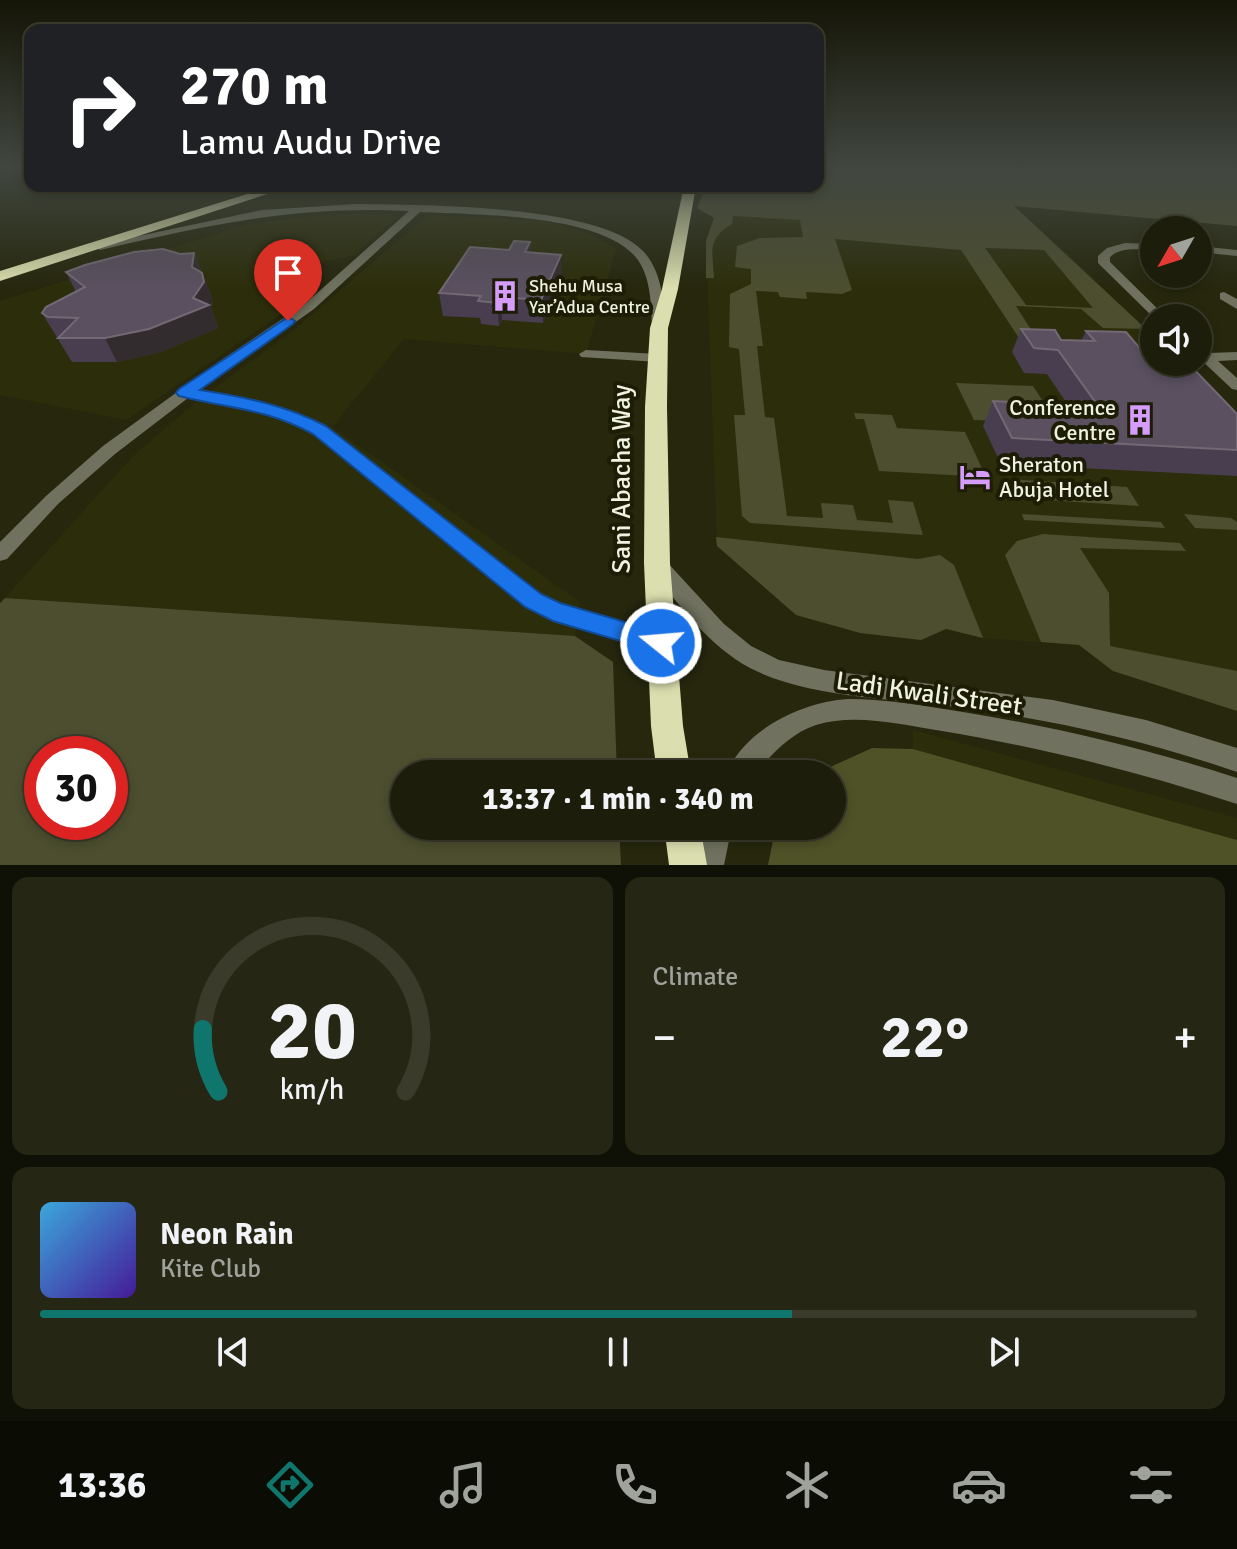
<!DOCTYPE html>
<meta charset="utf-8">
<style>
:root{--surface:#1c1d0a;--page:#252613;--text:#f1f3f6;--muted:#a0a29c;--line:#3a3b2b;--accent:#0f766e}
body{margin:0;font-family:Signika,sans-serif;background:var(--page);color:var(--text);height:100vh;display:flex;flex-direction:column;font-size:30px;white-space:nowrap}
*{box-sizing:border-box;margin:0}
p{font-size:26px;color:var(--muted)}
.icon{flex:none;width:44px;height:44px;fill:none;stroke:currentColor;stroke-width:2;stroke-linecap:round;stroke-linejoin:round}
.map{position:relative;height:865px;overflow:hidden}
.side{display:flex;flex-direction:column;gap:12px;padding:12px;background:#0f1006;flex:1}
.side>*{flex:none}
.hud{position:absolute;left:24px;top:24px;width:800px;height:168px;border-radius:16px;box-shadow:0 4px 12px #0003,0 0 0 2px var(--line);background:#202124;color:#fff;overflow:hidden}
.needle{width:52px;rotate:231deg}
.buttons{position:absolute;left:1140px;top:216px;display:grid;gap:16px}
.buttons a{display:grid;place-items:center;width:72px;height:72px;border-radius:50%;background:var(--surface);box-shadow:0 4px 12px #0003,0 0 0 2px var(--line);font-size:40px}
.speed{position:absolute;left:24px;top:736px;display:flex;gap:16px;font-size:40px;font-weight:700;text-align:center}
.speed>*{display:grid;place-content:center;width:104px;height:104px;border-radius:50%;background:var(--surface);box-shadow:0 4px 12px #0003,0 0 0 2px var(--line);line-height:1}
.speed .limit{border:12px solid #d22;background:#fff;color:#111}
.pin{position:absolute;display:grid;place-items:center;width:68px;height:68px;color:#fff;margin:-82px -34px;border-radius:50% 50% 50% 0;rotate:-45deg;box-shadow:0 0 8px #0007}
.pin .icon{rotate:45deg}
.me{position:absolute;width:88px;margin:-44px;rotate:287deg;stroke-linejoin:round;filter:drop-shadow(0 0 6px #0008)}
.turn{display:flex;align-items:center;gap:28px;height:168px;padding:0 24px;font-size:36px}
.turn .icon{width:104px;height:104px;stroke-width:2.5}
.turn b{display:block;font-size:56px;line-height:68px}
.big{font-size:60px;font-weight:800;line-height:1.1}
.side .widget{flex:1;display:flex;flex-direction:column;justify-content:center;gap:12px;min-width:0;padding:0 28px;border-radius:16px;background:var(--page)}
.side .dial{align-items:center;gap:0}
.dial svg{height:208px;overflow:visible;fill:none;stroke:var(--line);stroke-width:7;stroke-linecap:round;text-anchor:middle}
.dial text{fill:var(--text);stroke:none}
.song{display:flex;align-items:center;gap:24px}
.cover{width:96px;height:96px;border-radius:12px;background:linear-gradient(135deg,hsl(200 70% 55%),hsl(260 70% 35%))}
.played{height:8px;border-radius:4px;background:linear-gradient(90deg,var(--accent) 65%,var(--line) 65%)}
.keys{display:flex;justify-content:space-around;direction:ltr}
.heat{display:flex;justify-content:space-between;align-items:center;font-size:44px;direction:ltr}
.side .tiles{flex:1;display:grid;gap:12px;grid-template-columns:1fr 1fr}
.widget:last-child{grid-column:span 2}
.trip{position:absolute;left:390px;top:760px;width:456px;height:80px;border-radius:40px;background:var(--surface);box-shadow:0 4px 12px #0003,0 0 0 2px var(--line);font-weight:800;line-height:80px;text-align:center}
.tabs{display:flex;height:128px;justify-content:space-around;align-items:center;background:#0b0c04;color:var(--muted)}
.tabs .icon{width:56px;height:56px}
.tabs .on{color:var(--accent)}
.tabs b{font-size:36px;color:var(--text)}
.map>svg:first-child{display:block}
.built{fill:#2c2e0b}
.green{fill:#4c4e2f;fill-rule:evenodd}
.forest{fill:#4f5127}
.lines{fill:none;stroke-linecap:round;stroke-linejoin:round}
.minor{fill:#70725f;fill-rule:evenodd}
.highway{fill:#dbdfaf;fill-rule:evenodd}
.wall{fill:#493d50}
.shaded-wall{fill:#332c2f}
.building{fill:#5a5060;stroke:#726974;stroke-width:2}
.route{fill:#1a73e8;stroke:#114b97;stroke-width:2}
.labels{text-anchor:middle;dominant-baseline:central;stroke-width:8;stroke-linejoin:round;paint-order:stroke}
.far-poi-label{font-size:18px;fill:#eff1e1;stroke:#1c1d04;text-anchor:start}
.poi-label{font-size:22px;fill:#eff1e1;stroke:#1c1d04;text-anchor:end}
.near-street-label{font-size:26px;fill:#eff1e1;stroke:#1c1d04}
</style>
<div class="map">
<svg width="1237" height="865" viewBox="0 0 1237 865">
<rect width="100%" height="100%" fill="#26270d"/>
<path class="built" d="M812,197L1066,252L1154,337V362L1237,416V711L1113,671L1079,645L983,638L946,629L921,640L860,633L796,615L717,546L706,241L714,217Z
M358,214L400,216L352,256L325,261L310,277L316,285L296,304L126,420L0,395V301L249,224L313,216Z
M428,215L543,221L590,234L616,249L586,354L404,339L332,427L580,602L575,636L5,598L133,456L202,397L294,330Z
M913,730L1237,818V840L913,749Z"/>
<path class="green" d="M818,167H1237V226L1014,206L1146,329L1103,328L1081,309L1016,306L1037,339L1019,338L961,250L835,239L852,290L842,294L806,292L807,299L780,297L778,292L756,291L763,346H757L765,417L774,418L787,516L823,518L821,503L853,505L857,520L893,523L888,500L913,502L923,535L750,523L742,516L734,415H745L739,349L729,347L730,294L751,284V269L735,267L737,246L760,238L803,237L800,220L733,216L732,224C706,239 713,252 714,278H706V241L714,218L697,208L706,186H818ZM985,248L1044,250L1093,308L1026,305Z
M956,383L1033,386L1057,423L974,420Z
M854,413L892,415L897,428L965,432L986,477L879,471L864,419H856Z
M1007,479L1127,487L1139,506L1016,498Z
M1022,514L1161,522L1165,528L1024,520Z
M1184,514L1231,518L1237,522V530L1195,528Z
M1043,534L1180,543L1186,551L1080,548L1109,593L1110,646L1237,671V711L1113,671L1079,645L1041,642L1005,555L1017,541Z
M716,537L918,559L940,555L954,565L983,638L946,629L921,640L860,633L796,615L717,546Z
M5,598L575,636L613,662L617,774H404V826H619L621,865H0V603ZM42,754H110V822H42Z"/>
<path class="forest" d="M872,748L913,749L1237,840V865H768L776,826H832V774H815Z"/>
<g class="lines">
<path class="minor" d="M356,204C422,205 598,204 643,251C662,271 663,300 666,326L659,330L652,326C651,304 651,279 638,260C605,213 474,215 420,212L314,309L198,391L275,406L326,426L540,594L559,604L669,636L672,643L669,650L661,652L546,617L526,606L314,434L264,413L188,398L115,454L58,504L7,559L0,561V542L46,496L103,446L217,363L306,303L409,211C298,205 207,225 100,250L95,247L96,245L262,210Z
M1125,243L1154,244V250C1139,250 1122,246 1110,257V262L1167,318H1154L1098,263V256L1107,248Z
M1198,246L1237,250V256L1198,252Z
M1224,292L1237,299V309L1220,299V293Z
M1198,346L1209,353L1237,352V360L1218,361L1237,378V390L1232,389L1198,357Z
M586,350L658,354L665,358L658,362L581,357L579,354Z
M658,557L665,560L724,624L751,646L779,660L824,670L1053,700L1146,720L1237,748V772C1148,741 1058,721 965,708C898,698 810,699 750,668C709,646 680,606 651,570L648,565L651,560Z
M848,699C887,699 925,706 963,712C1056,727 1148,749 1237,778V804C1140,772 1043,748 942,731C902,725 856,713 816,725C791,733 772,754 755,774H726C745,729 802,702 848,699Z
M706,826H732L724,865H696Z"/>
<path class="highway" d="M273,186H292L0,281V271Z
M684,186H696L678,289L668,328L667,407L670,563L683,726L691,774H657L651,726L644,563L645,407L650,328L662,289Z
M664,826H700L707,865H669Z"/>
</g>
<path class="wall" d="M530,242L531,253L562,276L543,323L502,320L499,326L481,324L480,318L443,316L439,293L509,250Z
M194,253L211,295L213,305L211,308L218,328L160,352L117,362H72L42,313L76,292L66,272Z
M1021,329L1061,340L1081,341L1086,331L1143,352L1237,414V476L1001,464L983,426L993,401L1068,405L1047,374L1024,373L1012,352Z"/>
<path class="shaded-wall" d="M530,242L532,263L525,252Z
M194,253L211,295L213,305L211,308L218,328L160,352L117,362L105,338L193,298L192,267Z
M561,255L562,276L543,323L541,300Z
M500,297L502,320L499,326L497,303Z"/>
<path class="building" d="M514,241L530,242L525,252L561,255L541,300L500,297L497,303L478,301L481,296L439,293L470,247L509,250Z
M163,249L180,254L194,253L192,267L202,273L204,282L193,298L209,305L149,329L105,338H58L78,318L48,317L42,313L46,307L85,287L66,272L85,265L134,252Z
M1021,329L1055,330L1061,340L1095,341L1086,331L1126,332L1143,352H1154V362H1187L1237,414V450L1012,438L993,401L1098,406L1058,350L1034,348Z"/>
<linearGradient id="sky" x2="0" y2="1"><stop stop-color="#151507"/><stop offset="0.58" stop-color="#414740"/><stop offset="1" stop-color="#414740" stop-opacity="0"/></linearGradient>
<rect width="1237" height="288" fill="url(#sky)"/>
<path class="route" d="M288,317L295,321L293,324L200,390C245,397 285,405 326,426L541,594L560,603L670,635L674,643L670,650L661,653L553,621L525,607L313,434C265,408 230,409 179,396L176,393L179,389Z"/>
<defs>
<symbol id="building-bare" viewBox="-9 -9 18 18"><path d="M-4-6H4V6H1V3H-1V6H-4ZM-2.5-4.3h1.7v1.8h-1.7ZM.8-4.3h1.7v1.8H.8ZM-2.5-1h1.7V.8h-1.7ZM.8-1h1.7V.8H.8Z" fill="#d59cfb" stroke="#1c1d04" stroke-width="2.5" paint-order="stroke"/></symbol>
<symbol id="hotel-bare" viewBox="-9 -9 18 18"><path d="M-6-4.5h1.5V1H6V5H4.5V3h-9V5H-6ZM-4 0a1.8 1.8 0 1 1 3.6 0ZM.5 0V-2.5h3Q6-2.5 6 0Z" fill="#d59cfb" stroke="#1c1d04" stroke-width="2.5" paint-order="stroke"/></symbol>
</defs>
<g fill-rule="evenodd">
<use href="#building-bare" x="483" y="274" width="44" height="44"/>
<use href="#building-bare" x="1118" y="398" width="44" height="44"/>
<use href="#hotel-bare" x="953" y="455" width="44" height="44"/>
</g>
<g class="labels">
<g class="far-poi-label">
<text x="529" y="286">Shehu Musa<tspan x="529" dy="21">Yar’Adua Centre</tspan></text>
</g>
<g class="poi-label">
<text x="1116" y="407">Conference<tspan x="1116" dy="25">Centre</tspan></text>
<text x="999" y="464" text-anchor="start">Sheraton<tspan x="999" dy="25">Abuja Hotel</tspan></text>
</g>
<g class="near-street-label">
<text transform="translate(622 479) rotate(-90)">Sani Abacha Way</text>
<text transform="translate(929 694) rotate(8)">Ladi Kwali Street</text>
</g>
</g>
</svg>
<div class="buttons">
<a><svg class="needle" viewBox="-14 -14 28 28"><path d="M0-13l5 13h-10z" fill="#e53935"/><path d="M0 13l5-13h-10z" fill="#a0a29c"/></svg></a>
<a><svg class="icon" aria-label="sound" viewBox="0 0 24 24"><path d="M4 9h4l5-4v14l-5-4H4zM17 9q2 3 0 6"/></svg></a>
</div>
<div class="speed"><div class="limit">30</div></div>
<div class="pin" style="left:288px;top:321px;background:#d93025"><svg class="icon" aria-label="arrive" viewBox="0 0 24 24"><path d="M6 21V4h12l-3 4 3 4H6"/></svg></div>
<svg class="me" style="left:661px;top:643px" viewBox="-20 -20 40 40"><circle r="17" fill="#1a73e8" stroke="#fff" stroke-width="3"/><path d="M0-11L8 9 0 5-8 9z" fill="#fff"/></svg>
<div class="trip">13:37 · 1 min · 340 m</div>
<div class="hud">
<div class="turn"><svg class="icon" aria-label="right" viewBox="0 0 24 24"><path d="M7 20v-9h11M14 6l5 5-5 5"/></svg><div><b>270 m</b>Lamu Audu Drive</div></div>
</div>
</div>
<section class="side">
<div class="tiles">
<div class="widget dial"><svg viewBox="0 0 100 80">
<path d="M14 69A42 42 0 1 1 86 69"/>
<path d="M14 69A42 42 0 0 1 8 45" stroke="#0f766e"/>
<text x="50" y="56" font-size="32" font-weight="700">20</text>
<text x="50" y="72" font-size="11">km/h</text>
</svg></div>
<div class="widget"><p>Climate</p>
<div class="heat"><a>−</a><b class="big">22°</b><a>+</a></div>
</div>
<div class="widget">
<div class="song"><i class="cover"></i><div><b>Neon Rain</b><p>Kite Club</p></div></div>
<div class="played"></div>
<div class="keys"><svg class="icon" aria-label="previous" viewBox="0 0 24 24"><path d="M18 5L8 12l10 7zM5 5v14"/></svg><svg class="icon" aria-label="pause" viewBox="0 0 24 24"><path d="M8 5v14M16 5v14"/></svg><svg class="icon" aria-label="next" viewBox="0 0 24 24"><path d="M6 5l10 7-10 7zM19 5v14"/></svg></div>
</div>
</div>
</section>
<nav class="tabs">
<b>13:36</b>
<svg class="icon on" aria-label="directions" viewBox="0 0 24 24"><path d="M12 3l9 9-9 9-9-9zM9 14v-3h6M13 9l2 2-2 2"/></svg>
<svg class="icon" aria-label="music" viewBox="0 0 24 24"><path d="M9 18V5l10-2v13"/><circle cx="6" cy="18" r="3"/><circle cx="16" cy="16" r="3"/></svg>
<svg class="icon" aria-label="phone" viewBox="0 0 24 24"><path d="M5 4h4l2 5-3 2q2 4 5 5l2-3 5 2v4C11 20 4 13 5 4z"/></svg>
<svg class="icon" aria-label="climate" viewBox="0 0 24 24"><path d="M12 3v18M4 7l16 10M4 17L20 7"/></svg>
<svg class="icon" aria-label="car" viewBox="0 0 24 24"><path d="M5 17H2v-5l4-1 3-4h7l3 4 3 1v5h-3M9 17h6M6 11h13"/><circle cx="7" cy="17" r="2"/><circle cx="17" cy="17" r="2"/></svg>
<svg class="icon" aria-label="filters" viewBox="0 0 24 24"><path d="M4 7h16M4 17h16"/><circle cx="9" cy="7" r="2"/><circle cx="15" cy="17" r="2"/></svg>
</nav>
